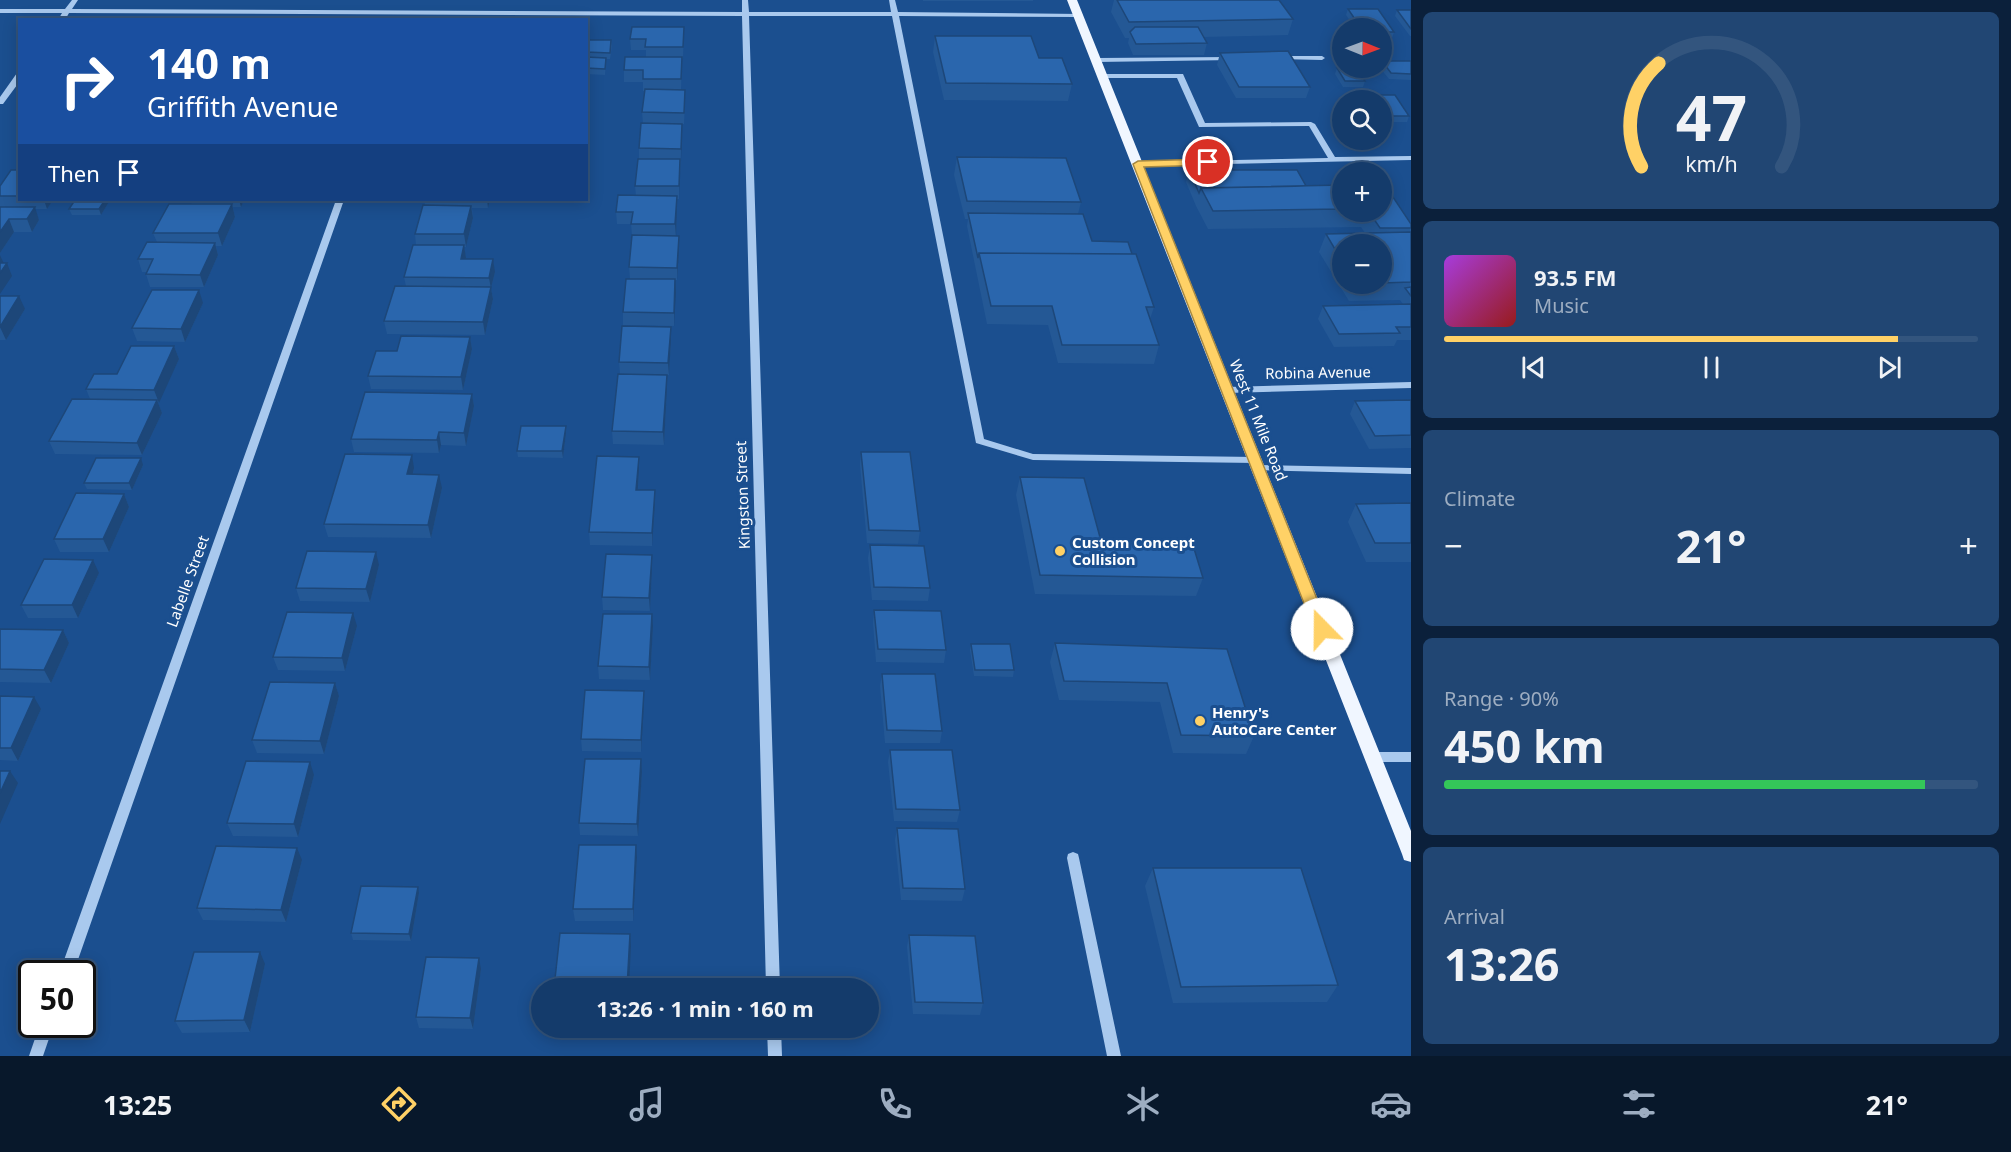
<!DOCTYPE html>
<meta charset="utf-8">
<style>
:root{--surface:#143b6b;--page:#214673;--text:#f1f3f6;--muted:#9dadc1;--line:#33557e;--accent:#ffd166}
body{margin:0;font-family:"Noto Sans",sans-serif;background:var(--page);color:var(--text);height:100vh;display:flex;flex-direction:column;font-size:22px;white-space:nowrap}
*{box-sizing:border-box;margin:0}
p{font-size:20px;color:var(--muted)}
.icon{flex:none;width:33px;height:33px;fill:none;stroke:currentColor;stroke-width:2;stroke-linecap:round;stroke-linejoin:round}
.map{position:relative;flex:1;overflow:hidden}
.panel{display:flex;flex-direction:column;gap:12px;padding:12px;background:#0b203b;width:600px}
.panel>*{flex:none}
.top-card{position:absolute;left:18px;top:18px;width:570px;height:183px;border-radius:0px;box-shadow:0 3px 15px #0003,0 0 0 2px var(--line);background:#1a4fa0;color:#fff;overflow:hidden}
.needle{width:39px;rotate:91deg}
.buttons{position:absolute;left:1332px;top:18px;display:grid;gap:12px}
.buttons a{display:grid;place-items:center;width:60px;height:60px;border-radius:50%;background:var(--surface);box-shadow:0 3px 15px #0003,0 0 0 2px var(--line);font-size:30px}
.speed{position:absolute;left:18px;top:960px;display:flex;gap:12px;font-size:30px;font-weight:700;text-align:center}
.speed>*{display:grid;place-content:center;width:78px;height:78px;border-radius:50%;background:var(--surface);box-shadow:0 3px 15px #0003,0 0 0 2px var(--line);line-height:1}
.speed .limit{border:3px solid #111;border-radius:9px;background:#fff;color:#111}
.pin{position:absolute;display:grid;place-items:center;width:51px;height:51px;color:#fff;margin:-26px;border:3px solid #fff;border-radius:50%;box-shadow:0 2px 6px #0007}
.me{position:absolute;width:66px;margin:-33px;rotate:338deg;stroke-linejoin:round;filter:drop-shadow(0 0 4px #0008)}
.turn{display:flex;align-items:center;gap:21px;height:126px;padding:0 30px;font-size:27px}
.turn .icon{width:78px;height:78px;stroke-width:2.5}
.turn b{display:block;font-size:42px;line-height:51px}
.then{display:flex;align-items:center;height:57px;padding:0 30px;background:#0003;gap:12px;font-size:22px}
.big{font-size:45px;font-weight:700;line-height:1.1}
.panel .tile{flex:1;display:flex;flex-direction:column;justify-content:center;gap:9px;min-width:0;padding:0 21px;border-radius:9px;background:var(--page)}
.panel .dial{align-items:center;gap:0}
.dial svg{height:156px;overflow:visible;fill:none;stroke:var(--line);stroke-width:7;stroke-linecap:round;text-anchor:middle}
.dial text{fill:var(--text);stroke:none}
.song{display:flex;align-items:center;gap:18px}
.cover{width:72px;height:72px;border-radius:9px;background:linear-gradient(135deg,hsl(280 70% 55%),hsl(0 70% 35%))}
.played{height:6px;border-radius:3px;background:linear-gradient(90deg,var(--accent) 85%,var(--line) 85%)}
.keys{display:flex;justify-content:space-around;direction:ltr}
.heat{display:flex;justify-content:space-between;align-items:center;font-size:33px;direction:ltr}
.charge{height:9px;border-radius:4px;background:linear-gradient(90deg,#34c759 90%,var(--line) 0)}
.trip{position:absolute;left:531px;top:978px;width:348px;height:60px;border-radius:30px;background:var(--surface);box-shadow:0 3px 15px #0003,0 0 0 2px var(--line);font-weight:700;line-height:60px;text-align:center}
.tabs{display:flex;height:96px;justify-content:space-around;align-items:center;background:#08182b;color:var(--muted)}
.tabs .icon{width:42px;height:42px}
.tabs .selected{color:var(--accent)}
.tabs b{font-size:27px;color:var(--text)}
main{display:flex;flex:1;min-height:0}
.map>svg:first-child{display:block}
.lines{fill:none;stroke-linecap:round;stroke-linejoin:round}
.minor{fill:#a9c9ee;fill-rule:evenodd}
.major{fill:#f0f6ff;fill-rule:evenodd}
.wall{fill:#245895;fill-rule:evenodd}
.shaded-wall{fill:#1d4779}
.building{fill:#2a66ad;stroke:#1d4779;stroke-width:1.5}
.route{fill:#ffd166;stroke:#a68842;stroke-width:1.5}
.poi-dot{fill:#ffd166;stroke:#1b4f8f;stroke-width:2}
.labels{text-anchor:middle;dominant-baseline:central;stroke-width:6;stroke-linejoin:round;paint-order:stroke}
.street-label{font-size:15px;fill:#fff;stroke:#1b4f8f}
.poi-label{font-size:15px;font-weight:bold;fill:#fff;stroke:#1b4f8f;text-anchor:start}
</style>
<main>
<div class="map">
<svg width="1411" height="1056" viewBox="0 0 1411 1056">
<rect width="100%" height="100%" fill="#1b4f8f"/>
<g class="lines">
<path class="minor" d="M72,0H78L72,9L742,12V0H748L749,12H891L889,0H895L898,12L1080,14V16L1078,17L899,16L984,439L1033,454L1256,457L1261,460L1256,463L1033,460L976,443L892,16H749L780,988H766L742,16L69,13L65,20H58L62,13H0V9H65Z
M1280,56H1322L1325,58L1322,60L1278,59L1277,58Z
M1231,57L1233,58V60L1097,62L1093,60L1097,58Z
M17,73H20V81L3,104H0V97Z
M1100,74H1183L1205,123L1311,122L1315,124L1335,157L1411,156V160L1135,166L1134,164L1138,162L1328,158L1309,126L1199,127L1177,78H1100Z
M336,200H344L73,974H59Z
M1411,382V388L1227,393L1222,390L1227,387Z
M1259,465L1411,468V474L1255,470L1254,468Z
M1372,752H1411V762H1372L1368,761L1366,757L1368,753Z
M1073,852L1078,854L1079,858L1121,1056H1107L1067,858L1068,854Z
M40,1024H54L43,1056H29Z
M767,1028H781L782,1056H768Z"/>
<path class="major" d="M1067,0H1077L1411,831V862L1404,860L1402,854Z"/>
</g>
<path class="wall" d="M923,0H1033V1H923Z
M1114,0H1279L1293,19L1288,35L1203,37L1207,43L1204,55H1133L1128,43L1129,38H1125L1111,12Z
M1348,9L1394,32L1392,38H1382V28H1355L1346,15Z
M1397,10H1411V36H1410L1395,16Z
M684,27L683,59H682L681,90L685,102L684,124H682L679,199H677L676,236L679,248L677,280H675L674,326L623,325V312L630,279L629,267L632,236L631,224H617L616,212L636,196L635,186L639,159V148L643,124L642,112L645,91H643V82H624V70L646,57V50H631L630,39Z
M935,36L1039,58L1072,84L1068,101L944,100L933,52Z
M586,40H611L612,46L610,59H606L605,75L586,74Z
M1220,53L1310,87L1306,98H1236L1217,65Z
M1382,61H1411V80L1389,79L1380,68H1382Z
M1337,68L1365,81L1363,87H1343L1335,74Z
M1363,95H1395L1409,116L1407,122H1382V100H1360Z
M957,157L1081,202L1078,214L1092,241L1132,254L1154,307L1150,319L1159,345L1154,364L1058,363L1048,325L987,324L967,226L968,219H965L954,175Z
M20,170V200H53L47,209H35L39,220L32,232H14L0,253V186Z
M1189,170L1306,186L1342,185V212H1382L1411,224V340H1397L1394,346L1334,347L1318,319L1323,306L1403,304L1400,300L1349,301L1319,252L1326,234L1365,233L1361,227L1208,229L1196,206L1186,182ZM1342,244H1382V284H1342Z
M75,200H110L101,215H72L69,209Z
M190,200H244L241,207H233L235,217L222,246H216L218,255L204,287H150L146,274L147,272H142L138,259L157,242L153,233L192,204Z
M424,200H490L488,208H472L473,218L466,247H464L466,259L495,272L491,288L493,299L485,335L387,334L384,321L406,286L404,277L416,245L415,234L425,205Z
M0,296L25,309L6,340H0Z
M203,303L185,342L137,341L132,328Z
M470,337L472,349L463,390L371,389L368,376L397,351Z
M671,340L669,375H667V387L664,445L613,444L612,431L620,374L619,362Z
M174,346L179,359L158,403L162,413L142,455L55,454L49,441L90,399L86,389Z
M472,394L474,406L466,446L441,445L439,453L354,452L351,439Z
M1411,400V448L1369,449L1350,414L1355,401Z
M566,426V433L563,458L518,457L517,451Z
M861,452L920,531L918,544L867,543L860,465Z
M639,457V470L638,490L655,503L652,546L590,545L589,532Z
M143,465L132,490L87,489L84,483Z
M414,468L413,474L442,488L431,538L328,537L324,524Z
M1020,477L1101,541L1203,578L1196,596L1035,594L1016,495Z
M124,494L129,507L109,552H60L54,539Z
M1411,503V562H1366L1348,522L1356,504Z
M870,545L930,588L928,601L872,600L868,558Z
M379,565L370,602L300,601L296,588Z
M652,568L650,611L603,610L602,597Z
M99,573L78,618H28L21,605Z
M874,610L946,650L944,663L876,662L873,623Z
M357,626L345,671L278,670L273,657Z
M653,627L650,680L599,679L598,666Z
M0,629L63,630L69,643L51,683L0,682Z
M1055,643L1227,649L1254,736L1246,754L1173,753L1160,702L1059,700L1050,662Z
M971,644L1014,670L1013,677L974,676L970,650Z
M882,674L942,731L940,743H885L880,686Z
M335,683L339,696L324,754L257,753L252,740Z
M0,696L41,709L18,761L0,760Z
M644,704L641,752L582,751L581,739Z
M890,750L960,810L957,822L894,821L888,762Z
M641,759L642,772L638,836L580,835L579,823Z
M314,775L298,837L233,836L227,823Z
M897,828L965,889L962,901L901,900L895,840Z
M637,858L633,921H575L573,909Z
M302,860L286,922L203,920L197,908Z
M1153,868L1338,985L1327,1002L1173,1003L1145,886Z
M419,893L411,941L353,940L351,933Z
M909,935L983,1003L980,1015L913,1014L907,947Z
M265,964L250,1032L182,1033L175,1021Z
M481,969L473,1029L419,1028L416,1017Z"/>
<path class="shaded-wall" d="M682,124V136L681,161V149Z
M680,159V172L679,199V186Z
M677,196V208L676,237L675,224Z
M44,200H53L47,209Z
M105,200H110L101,215L99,209Z
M239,200H244L241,207Z
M487,200H490L488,208Z
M232,204L235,217L222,246L218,233Z
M471,206L473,218L466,247L464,234Z
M35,207L39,220L32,232L27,219Z
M9,219L14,232L0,253V232Z
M679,236V248L677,280V268Z
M215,243L218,255L204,287L200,275Z
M464,245L466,258L463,271L461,259Z
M0,255L4,264L0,270Z
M493,259L495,272L491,288L493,299L485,335L483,322L491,289L489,278Z
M7,263L12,276L0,294V273Z
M675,279L676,292L674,326V313Z
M199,290L203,303L185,342L181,329Z
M19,296L25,309L6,340L0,327Z
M671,327V340L669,375L668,363Z
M470,337L472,349L463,390L461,377Z
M174,346L179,359L159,403L154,390Z
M667,375V387L664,445L663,432Z
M472,394L474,406L466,446L464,433Z
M157,400L162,413L142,455L137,443Z
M566,426V433L563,458L562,451Z
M439,432L441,445L439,453L437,440Z
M412,455L414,468L410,487L407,474Z
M639,457V470L637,503L636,490Z
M141,458L143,465L132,490L129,483Z
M439,475L442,488L431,538L428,525Z
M655,490V503L652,546V533Z
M124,494L129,507L109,552L103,539Z
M376,552L379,565L370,602L366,589Z
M652,555V568L650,611L649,598Z
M93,560L99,573L78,618L72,605Z
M353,613L357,626L345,671L342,658Z
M652,614L653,627L650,680L649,667Z
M63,630L69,643L51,683L44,670Z
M335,683L339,696L324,754L320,741Z
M644,691V704L641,752V740Z
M34,697L41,709L18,761L11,748Z
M641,759L642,772L638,836L637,824Z
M310,762L314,775L298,837L294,824Z
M10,771L18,783L0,824V793Z
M636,845L637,858L633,921V909Z
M297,848L302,860L286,922L281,910Z
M418,887L419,893L411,941L409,934Z
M630,934L631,946L629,988H627Z
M260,952L265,964L250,1032L244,1020Z
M479,958L481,969L473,1029L470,1018Z"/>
<path class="building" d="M1117,0H1279L1293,19L1129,22Z
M1348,9H1378L1394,32H1382V28H1361Z
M1397,10H1411V29Z
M632,27H684L683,47H645L646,39H630Z
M1135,27H1198L1207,43L1136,44L1130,32Z
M935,36H1031L1039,58H1062L1072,84L946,83Z
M586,40H611L610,53L586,52Z
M1288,51L1310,87H1239L1220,53Z
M586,57L606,58L605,69L586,68Z
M625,57H682L681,79H643V70H624Z
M1382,61H1411V74L1391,73Z
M1337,68H1356L1365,81H1345Z
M645,89L685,90L684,113L642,112Z
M1363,95H1395L1409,116H1382V100H1366Z
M641,123L682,124L681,149L639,148Z
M957,157L1066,158L1081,202L967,201Z
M638,159H680L679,186H635Z
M11,170H20V196H0V186Z
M1189,170H1297L1306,186L1201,188L1199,193Z
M1342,185V209L1213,211L1201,188Z
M1382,185H1385L1411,224V228H1380L1369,212H1382Z
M618,195L677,196L675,224H631L633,212H616Z
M75,200H105L99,209H69Z
M169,204H232L218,233H153Z
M423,205L471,206L464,234H415Z
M0,207H35L27,219H9L0,232Z
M968,213L1083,214L1092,241L1128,242L1132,254L979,253L978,258Z
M1411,232V282L1382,283V244H1342V261L1326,234Z
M632,235L679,236L677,268L629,267Z
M147,242L215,243L200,275L146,274L153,259H138Z
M413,245H464L461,259H493L489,278L404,277Z
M979,253L1136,254L1154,307H1146L1159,345H1062L1052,306H991Z
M0,263H7L0,273Z
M626,279H675L674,313L623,312Z
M395,286L491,287L483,322L384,321Z
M1411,287V296L1405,288Z
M152,290H199L181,329L132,328Z
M0,296H19L0,327Z
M1411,304V327H1396L1400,333L1339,334L1323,306Z
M622,326L671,327L668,363L619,362Z
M401,336L470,337L461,377L368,376L376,351H397Z
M131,346H174L154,390L86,389L94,374H117Z
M618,374L667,375L663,432L612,431Z
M365,392L472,394L464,433L439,432L437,440L351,439Z
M72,399L157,400L137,443L49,441Z
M1411,400V435L1375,436L1355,401Z
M521,426H566L562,451H517Z
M861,452H910L920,531L869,530Z
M345,454L412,455L407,474L439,475L428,525L324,524Z
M597,456L639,457L636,490H655L652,533L589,532Z
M96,458H141L129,483H84Z
M1020,477L1084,478L1101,541L1192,542L1203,578L1040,575Z
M76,493L124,494L103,539H54Z
M1411,503V543H1375L1356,504Z
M870,545L924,546L930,588L874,587Z
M307,551L376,552L366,589L296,588Z
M606,554L652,555L649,598L602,597Z
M44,559L93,560L72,605H21Z
M874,610L941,611L946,650L878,649Z
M287,612L353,613L342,658L273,657Z
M603,614H652L649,667L598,666Z
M0,629L63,630L44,670L0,669Z
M1055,643L1227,649L1254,736L1181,735L1167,683L1064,681Z
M971,644H1010L1014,670H975Z
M882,674H935L942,731L887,730Z
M270,682L335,683L320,741L252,740Z
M585,690L644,691L641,740L581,739Z
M0,696L34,697L11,748H0Z
M890,750H952L960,810L896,809Z
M585,759H641L637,824L579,823Z
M246,761L310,762L294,824L227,823Z
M0,771H10L0,793Z
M897,828L958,829L965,889L903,888Z
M579,845H636L633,909H573Z
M216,846L297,848L281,910L197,908Z
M1153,868H1301L1338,985L1181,987Z
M361,886L418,887L409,934L351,933Z
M560,933L630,934L627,988H554Z
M909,935L975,936L983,1003L915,1002Z
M194,952H260L244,1020L175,1021Z
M426,957L479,958L470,1018L416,1017Z"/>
<path class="route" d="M1208,159L1212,160V165L1144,167L1329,629L1327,633H1316L1314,629L1133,164L1138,161Z"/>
<g class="poi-dot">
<circle cx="1060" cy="551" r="6"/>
<circle cx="1200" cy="721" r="6"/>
</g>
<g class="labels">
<g class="street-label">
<text transform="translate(1318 372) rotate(-1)">Robina Avenue</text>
<text transform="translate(1259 420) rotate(68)">West 11 Mile Road</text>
<text transform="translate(742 495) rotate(-92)">Kingston Street</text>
<text transform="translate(187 581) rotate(-70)">Labelle Street</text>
</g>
<g class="poi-label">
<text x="1072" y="542">Custom Concept<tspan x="1072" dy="17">Collision</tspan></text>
<text x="1212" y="712">Henry's<tspan x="1212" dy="17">AutoCare Center</tspan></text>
</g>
</g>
</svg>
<div class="buttons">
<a><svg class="needle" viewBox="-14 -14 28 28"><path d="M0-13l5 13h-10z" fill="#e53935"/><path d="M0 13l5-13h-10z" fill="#9dadc1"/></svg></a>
<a><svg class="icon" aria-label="search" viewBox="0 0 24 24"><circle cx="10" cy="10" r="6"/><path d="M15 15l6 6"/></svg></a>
<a>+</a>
<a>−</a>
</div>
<div class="speed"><div class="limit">50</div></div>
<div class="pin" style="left:1208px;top:162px;background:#d93025"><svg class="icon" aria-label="arrive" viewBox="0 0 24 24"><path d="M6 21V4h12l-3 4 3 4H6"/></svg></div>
<svg class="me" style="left:1322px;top:629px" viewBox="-20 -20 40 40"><circle r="19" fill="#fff"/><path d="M0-13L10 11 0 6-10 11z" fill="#ffd166"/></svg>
<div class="trip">13:26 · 1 min · 160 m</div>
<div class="top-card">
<div class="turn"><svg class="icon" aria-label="right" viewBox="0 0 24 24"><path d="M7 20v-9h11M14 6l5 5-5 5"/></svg><div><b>140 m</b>Griffith Avenue</div></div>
<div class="then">Then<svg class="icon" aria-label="arrive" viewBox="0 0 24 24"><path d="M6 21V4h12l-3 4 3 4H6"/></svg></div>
</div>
</div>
<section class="panel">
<div class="tile dial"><svg viewBox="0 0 100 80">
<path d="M14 69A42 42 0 1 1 86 69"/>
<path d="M14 69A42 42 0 0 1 23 16" stroke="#ffd166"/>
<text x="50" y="56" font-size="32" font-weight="700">47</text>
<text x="50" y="72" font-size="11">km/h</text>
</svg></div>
<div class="tile">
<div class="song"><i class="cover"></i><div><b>93.5 FM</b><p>Music</p></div></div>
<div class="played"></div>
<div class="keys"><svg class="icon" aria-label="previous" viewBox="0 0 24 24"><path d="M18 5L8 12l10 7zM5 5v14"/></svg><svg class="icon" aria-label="pause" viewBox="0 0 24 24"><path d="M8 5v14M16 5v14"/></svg><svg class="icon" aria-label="next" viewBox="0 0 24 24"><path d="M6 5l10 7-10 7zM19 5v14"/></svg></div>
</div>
<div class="tile"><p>Climate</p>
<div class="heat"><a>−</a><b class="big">21°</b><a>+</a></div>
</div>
<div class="tile"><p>Range · 90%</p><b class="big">450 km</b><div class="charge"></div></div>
<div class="tile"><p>Arrival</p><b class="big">13:26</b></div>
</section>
</main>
<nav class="tabs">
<b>13:25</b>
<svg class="icon selected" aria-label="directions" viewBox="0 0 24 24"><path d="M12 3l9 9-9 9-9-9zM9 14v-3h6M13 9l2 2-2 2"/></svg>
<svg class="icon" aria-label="music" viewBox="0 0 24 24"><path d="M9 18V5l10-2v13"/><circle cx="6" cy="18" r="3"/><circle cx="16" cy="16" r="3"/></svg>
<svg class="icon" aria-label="phone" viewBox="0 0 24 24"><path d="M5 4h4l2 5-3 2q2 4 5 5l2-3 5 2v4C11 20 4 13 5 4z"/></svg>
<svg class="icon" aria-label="climate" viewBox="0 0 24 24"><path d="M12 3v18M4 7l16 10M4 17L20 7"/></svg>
<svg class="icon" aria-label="car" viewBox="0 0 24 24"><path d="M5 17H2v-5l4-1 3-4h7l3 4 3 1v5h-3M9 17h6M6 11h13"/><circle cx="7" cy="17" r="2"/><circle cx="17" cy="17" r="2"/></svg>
<svg class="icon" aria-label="filters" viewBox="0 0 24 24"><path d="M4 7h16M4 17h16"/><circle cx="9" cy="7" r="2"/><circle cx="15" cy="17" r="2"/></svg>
<b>21°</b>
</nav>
